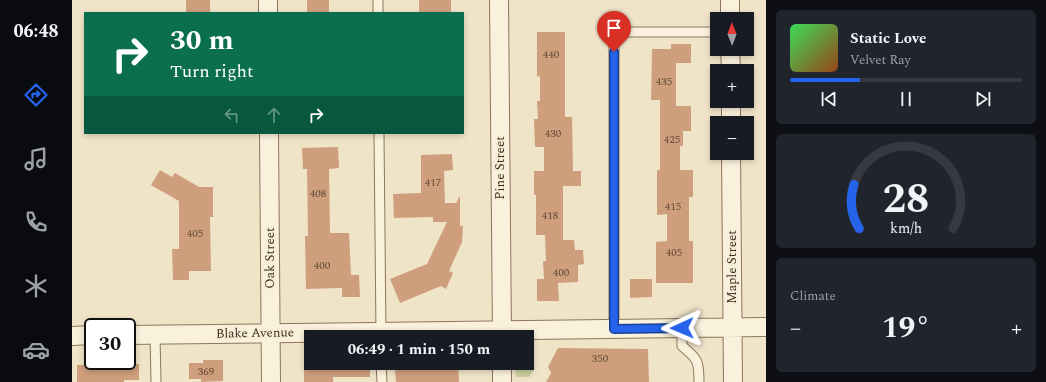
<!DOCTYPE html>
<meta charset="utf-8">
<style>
:root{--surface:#171b24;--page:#20242c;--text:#f1f3f6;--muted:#9ea1a6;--line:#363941;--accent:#2563eb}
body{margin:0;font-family:Spectral,serif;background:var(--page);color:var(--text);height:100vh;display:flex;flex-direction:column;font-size:15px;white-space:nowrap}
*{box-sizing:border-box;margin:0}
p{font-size:13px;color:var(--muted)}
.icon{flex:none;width:22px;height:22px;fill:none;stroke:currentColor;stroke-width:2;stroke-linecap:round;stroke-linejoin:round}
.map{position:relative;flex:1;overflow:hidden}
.side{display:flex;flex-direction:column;gap:10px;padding:10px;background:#0d0f14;width:280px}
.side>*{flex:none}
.banner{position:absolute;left:12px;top:12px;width:380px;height:122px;border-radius:0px;box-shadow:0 2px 6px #0003;background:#0b6e4f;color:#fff;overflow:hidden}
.needle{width:26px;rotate:359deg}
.tools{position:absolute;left:638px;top:12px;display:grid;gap:8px}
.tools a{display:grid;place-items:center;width:44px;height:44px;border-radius:0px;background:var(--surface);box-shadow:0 2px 6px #0003;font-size:20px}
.speed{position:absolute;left:12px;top:318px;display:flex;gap:8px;font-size:20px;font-weight:700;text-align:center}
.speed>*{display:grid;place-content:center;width:52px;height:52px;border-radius:50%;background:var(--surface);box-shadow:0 2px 6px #0003;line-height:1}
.speed .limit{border:2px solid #111;border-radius:6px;background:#fff;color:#111}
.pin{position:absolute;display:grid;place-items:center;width:34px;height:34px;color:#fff;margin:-41px -17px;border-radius:50% 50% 50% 0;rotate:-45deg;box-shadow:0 0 4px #0007}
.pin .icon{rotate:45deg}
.me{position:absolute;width:44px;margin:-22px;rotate:269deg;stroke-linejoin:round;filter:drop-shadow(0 0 3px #0008)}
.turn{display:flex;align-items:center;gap:14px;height:84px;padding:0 20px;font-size:18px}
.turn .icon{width:52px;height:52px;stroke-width:2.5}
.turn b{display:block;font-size:28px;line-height:34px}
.lanes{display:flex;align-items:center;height:38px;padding:0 20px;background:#0003;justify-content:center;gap:20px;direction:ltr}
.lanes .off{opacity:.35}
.big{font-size:30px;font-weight:700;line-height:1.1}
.side .widget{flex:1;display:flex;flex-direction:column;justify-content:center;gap:6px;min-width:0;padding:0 14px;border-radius:6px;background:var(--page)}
.side .dial{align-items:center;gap:0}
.dial svg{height:104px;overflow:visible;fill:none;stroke:var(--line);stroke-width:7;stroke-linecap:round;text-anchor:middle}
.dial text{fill:var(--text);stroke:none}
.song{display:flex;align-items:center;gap:12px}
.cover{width:48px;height:48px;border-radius:6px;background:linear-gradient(135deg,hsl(130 70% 55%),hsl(20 70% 35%))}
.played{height:4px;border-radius:2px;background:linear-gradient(90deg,var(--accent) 30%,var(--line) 30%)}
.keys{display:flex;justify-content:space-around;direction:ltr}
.heat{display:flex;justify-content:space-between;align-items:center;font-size:22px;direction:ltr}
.trip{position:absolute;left:232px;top:330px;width:230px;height:40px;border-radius:0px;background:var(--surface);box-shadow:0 2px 6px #0003;font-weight:700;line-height:40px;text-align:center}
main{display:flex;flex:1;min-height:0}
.tab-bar{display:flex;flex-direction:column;width:72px;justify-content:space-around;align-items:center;background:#090b0e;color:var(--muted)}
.tab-bar .icon{width:28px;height:28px}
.tab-bar .current{color:var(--accent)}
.tab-bar b{font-size:18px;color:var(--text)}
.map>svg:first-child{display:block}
.green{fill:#c9cf9b}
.building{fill:#cf9f7d}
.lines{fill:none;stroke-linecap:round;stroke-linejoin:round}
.lane-casing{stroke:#8d765c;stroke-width:11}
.street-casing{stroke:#8d765c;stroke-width:20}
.lane{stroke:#faf1dc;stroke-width:9}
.street{stroke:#faf1dc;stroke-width:18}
.route-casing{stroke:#184099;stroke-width:10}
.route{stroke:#2563eb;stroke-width:7}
.labels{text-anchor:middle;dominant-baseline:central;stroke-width:4;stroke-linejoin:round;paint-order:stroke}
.number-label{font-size:11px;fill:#624a37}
.street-label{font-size:13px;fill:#3d2e20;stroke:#f7eed8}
</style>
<main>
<nav class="tab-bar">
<b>06:48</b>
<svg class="icon current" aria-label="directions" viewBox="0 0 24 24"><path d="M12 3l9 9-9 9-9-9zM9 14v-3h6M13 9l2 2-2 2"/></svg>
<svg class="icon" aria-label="music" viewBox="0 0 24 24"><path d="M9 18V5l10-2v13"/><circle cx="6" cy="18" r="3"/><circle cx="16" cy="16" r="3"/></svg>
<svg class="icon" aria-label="phone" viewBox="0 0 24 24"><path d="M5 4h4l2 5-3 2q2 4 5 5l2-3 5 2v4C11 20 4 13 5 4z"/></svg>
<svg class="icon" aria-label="climate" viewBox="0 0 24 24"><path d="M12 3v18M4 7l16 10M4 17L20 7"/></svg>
<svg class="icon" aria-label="car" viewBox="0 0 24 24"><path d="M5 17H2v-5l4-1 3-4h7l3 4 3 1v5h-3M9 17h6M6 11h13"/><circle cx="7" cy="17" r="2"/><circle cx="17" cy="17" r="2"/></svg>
</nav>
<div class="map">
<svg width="694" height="382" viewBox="0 0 694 382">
<rect width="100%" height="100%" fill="#f0e4c8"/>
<path class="green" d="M455,356L463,367L457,377H444L443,368H450V364H443V363H455Z"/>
<path class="building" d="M114,0H138V13H114Z
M235,0H257V13H235Z
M347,0H379V13H347Z
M465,32H493V117H500L501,171H509V186H491V240H502L503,250H511L512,264L506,265V282L486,283L487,301H465V279H472L471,261H474L473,235H464V195H462V171H472V147H463L462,119H466L465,101H468V76L465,77Z
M599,44H619V63H604V106H619V131H611V146H608V170H621V197H617V241H621V283H584V242L595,241V214L585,215V170H588V100H579L580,49H599Z
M266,147L267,168L257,169L258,233H277L279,275H287L288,297H270V288L234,289L233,236H236L235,169H231L230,148Z
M380,154L381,170L372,171L373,203H384L388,196V226H391L390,242L377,271L381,273L374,289L369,286L328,303L318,279L355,264L375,222H361V217L322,218L321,194L349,193V155Z
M88,170L100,177L103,173L127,187H141V217H138L139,271H117V280H101L100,249H107V201L79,185Z
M558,279H580V297L558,298Z
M486,348L576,349L577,382H474L479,373L476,367Z
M131,360H151V381L129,382V379H117V363H131Z
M232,363H298V377H261V382H232Z
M338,363H386L387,382H324L323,370L339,369Z
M47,364H67V380H52V382H5V365Z"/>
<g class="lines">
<defs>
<path id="lane" d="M306,0V13
M307,133L309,334
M610,328V346C626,359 627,361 627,382
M542,329V37L555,32H645
M83,335L84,382
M309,363L310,382"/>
<path id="street" d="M196,0V13
M427,0L430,337
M658,0V19
M658,49L659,71
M659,101V123
M197,133L199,382
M659,153L661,382
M55,335L694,327
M0,336L21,335
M430,363V382"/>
</defs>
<use href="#lane" class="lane-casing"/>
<use href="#street" class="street-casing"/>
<use href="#lane" class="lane"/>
<use href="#street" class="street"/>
</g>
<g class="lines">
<defs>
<path id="route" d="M542,52V329L610,328"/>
</defs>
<use href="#route" class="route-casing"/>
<use href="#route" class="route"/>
</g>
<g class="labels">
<g class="number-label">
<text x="479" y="54">440</text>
<text x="592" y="81">435</text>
<text x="481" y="133">430</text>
<text x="600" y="139">425</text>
<text x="361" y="182">417</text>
<text x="246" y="193">408</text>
<text x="601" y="206">415</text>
<text x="478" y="215">418</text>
<text x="123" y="233">405</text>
<text x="602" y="252">405</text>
<text x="250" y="265">400</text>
<text x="489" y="272">400</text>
<text x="528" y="358">350</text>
<text x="134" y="371">369</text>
</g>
<g class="street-label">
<text transform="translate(428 168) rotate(-90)">Pine Street</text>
<text transform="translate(198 258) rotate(-90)">Oak Street</text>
<text transform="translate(660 267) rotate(-90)">Maple Street</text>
<text transform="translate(183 333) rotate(-1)">Blake Avenue</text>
</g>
</g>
</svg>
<div class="tools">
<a><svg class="needle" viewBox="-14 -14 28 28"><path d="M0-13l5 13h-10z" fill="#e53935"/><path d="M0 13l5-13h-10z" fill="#9ea1a6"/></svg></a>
<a>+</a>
<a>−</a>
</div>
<div class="speed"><div class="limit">30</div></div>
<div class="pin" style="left:542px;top:52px;background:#d93025"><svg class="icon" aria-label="arrive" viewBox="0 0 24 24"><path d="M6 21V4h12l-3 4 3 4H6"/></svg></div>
<svg class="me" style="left:610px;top:328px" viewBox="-20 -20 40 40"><path d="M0-17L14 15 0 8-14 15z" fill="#2563eb" stroke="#fff" stroke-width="4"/></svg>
<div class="trip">06:49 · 1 min · 150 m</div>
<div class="banner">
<div class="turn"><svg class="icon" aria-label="right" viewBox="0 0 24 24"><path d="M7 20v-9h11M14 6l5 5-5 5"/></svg><div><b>30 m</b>Turn right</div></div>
<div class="lanes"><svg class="icon off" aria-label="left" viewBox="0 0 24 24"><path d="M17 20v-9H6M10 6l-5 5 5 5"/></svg><svg class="icon off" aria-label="ahead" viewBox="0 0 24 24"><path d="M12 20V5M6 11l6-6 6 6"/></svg><svg class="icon" aria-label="right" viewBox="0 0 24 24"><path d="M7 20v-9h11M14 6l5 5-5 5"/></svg></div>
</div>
</div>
<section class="side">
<div class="widget">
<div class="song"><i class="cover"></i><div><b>Static Love</b><p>Velvet Ray</p></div></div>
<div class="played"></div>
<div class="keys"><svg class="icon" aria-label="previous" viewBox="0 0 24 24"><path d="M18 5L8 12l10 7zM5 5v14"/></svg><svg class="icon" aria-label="pause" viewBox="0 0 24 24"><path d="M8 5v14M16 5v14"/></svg><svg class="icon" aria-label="next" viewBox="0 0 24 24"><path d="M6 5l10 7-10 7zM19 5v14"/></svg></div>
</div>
<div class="widget dial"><svg viewBox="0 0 100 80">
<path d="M14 69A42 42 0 1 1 86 69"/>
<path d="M14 69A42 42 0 0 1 10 35" stroke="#2563eb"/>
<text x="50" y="56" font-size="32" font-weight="700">28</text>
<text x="50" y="72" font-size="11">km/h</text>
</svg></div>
<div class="widget"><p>Climate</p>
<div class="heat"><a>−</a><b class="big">19°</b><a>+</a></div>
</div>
</section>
</main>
